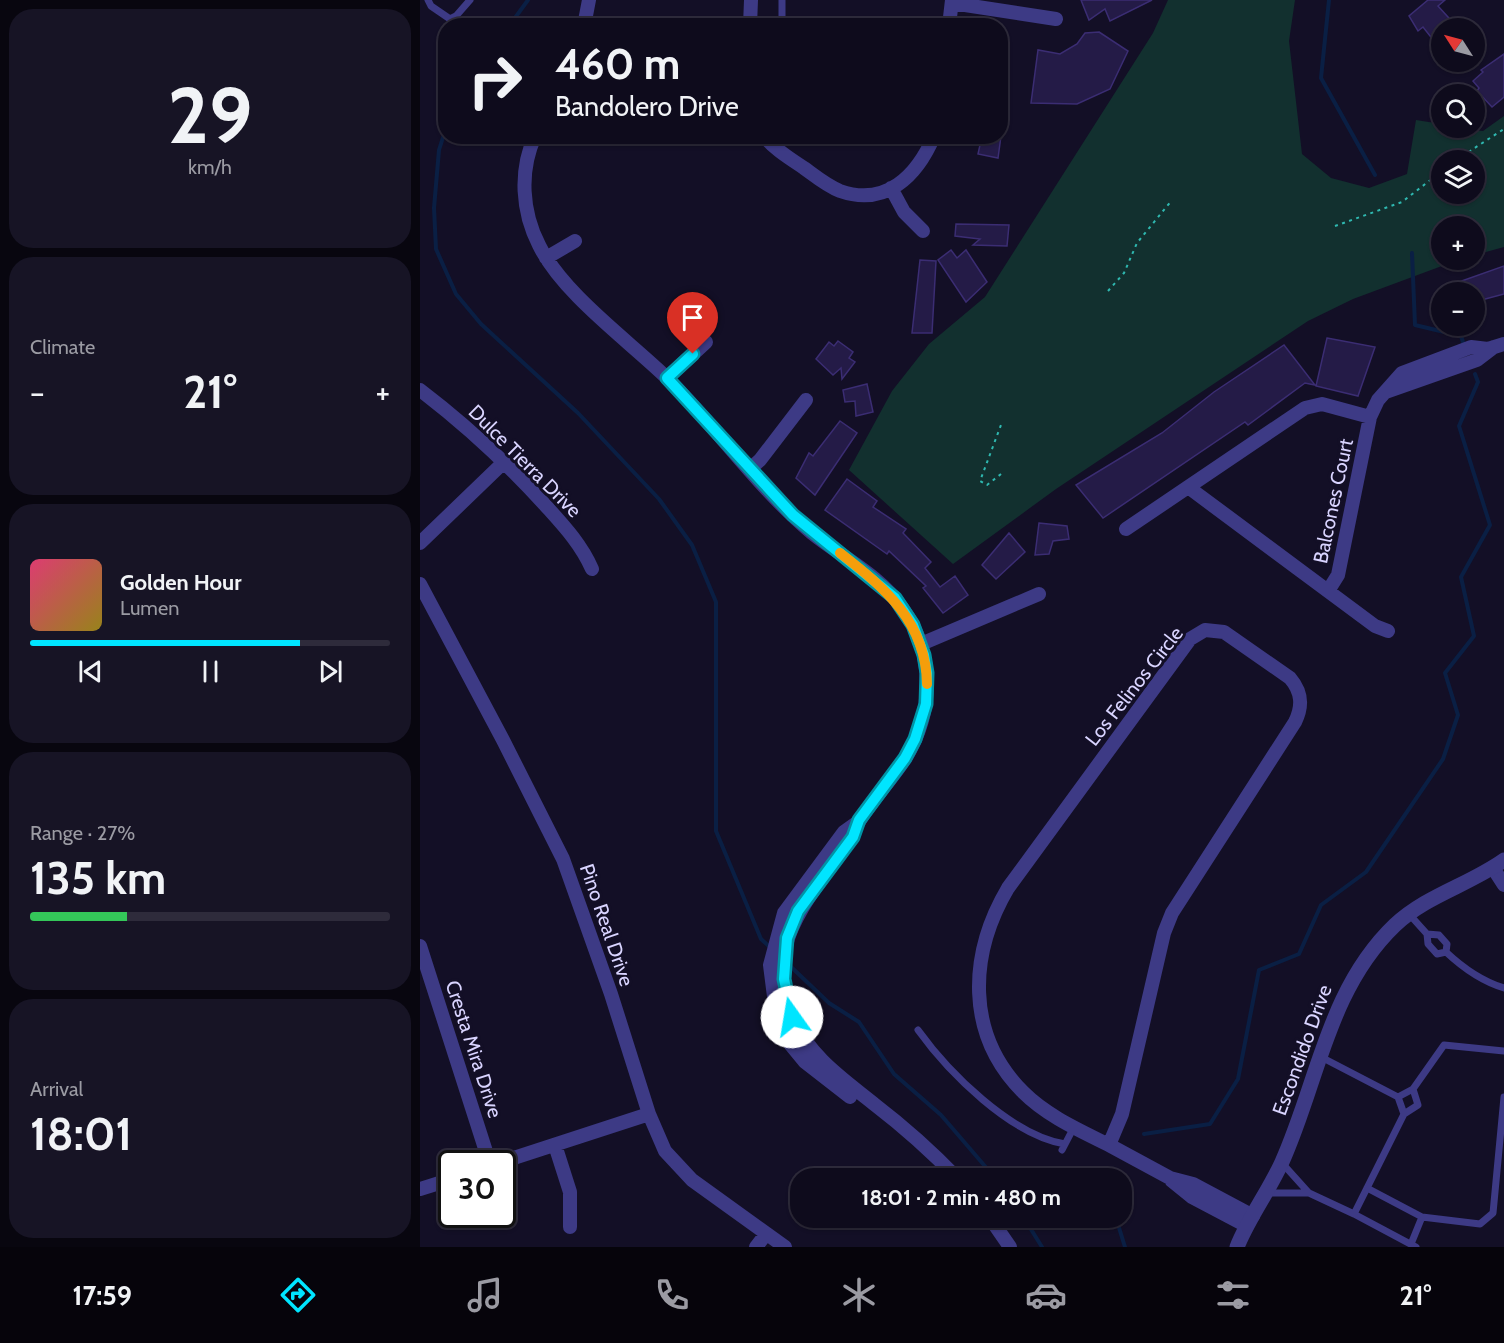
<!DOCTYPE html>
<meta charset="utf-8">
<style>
:root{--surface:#0e0b1c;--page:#171425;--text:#f1f3f6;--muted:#9b9ba3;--line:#2e2b3b;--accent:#00e5ff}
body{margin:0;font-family:Cabin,sans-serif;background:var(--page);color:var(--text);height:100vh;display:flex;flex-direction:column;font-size:22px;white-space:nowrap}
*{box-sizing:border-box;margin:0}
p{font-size:20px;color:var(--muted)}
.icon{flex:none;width:33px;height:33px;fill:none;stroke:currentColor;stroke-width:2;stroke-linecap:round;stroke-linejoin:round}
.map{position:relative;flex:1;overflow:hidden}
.sheet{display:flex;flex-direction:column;gap:9px;padding:9px;background:#08060f;width:420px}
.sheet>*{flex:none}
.guide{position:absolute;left:18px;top:18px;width:570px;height:126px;border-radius:24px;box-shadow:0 2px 4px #0004,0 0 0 2px var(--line);background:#0e0b1c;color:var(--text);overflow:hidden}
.needle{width:39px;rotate:306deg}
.buttons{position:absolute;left:1011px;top:18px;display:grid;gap:12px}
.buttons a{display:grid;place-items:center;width:54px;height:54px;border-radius:50%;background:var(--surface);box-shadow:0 2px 4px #0004,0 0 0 2px var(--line);font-size:30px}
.speed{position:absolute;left:18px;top:1150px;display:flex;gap:12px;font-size:30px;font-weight:700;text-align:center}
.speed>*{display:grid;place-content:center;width:78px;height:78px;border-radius:50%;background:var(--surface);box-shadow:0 2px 4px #0004,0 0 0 2px var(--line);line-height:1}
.speed .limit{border:3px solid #111;border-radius:9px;background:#fff;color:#111}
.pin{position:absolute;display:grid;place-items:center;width:51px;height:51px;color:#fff;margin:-62px -26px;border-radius:50% 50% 50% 0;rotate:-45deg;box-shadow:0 0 6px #0007}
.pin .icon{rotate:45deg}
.me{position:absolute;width:66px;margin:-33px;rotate:347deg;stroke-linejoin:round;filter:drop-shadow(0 0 4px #0008)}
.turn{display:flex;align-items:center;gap:21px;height:126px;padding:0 18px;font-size:27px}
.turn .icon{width:78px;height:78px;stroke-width:2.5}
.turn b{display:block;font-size:42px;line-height:51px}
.big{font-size:45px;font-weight:800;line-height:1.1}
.sheet .card{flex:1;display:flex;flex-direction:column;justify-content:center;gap:9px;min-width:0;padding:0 21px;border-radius:24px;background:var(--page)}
.sheet .dial{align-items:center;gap:0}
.dial b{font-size:78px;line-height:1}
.song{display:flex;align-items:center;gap:18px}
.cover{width:72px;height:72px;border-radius:9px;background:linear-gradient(135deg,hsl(340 70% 55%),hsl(50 70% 35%))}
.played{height:6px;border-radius:3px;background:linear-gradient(90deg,var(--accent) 75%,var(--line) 75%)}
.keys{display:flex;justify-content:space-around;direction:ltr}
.heat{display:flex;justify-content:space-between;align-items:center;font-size:33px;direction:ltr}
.charge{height:9px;border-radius:4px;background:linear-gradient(90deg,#34c759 27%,var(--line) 0)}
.trip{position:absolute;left:370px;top:1168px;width:342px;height:60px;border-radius:24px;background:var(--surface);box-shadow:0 2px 4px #0004,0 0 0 2px var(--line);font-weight:800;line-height:60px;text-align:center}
.menu{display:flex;height:96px;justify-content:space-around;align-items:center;background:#06040b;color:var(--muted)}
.menu .icon{width:42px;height:42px}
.menu .selected{color:var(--accent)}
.menu b{font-size:27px;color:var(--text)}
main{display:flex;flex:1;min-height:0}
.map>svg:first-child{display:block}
.green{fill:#12302f;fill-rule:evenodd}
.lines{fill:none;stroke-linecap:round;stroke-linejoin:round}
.stream{stroke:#0a1f44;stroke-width:4}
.building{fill:#241b47;stroke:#3b2d73;stroke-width:1.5}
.path{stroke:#2fb8b0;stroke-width:2;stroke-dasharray:3 4.5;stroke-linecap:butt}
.service{stroke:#3d3a85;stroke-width:7}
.minor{stroke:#3d3a85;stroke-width:14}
.tertiary{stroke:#3d3a85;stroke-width:15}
.route-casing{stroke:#0095a6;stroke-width:15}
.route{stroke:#00e5ff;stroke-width:10}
.slow{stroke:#f59e0b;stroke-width:10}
.labels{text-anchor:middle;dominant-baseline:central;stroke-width:6;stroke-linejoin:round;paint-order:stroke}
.street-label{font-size:20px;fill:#d9d4ff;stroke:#130f26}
</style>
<main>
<section class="sheet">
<div class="card dial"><b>29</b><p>km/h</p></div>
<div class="card"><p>Climate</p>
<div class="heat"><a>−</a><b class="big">21°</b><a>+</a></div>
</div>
<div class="card">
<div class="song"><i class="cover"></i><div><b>Golden Hour</b><p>Lumen</p></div></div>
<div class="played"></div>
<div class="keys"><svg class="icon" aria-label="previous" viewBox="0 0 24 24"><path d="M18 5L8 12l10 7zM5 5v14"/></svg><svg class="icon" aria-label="pause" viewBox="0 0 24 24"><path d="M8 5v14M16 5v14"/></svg><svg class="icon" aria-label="next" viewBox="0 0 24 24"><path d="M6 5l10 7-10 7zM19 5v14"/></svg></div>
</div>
<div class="card"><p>Range · 27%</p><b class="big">135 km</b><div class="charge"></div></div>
<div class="card"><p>Arrival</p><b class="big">18:01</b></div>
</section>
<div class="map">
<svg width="1084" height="1247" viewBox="0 0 1084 1247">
<rect width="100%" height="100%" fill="#130f26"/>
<path class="green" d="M748,0H875L869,41L882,154L911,178L949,188L987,174L996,120L1021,124L1022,128L1063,131L1084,116V247L1055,255L1054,226H1022V260H1038L933,299L888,321L636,489L533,564L429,470L472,391L509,344L565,297L733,33ZM1054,160V194H1022V160Z"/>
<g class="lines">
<path class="stream" d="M909,0L901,78L955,175
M89,26L108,0
M26,128L19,150L14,208L16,249L36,294L61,324L158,413L239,499L272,545L296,602V831L341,939L352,949
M992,253L995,325L1041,336L1044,345
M368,964L409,1003L439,1022L474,1074L521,1115L576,1179
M724,1134L790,1124L818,1079L839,970L879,954L901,905L946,872L1023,759L1038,715L1025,673L1054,636L1041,577L1070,525L1039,426L1058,382L1055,374
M699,1179L701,1173
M604,1218L622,1247
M696,1218L705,1247"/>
</g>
<path class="building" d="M661,0H732L690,21L685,9L669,20Z
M1008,0H1025L1018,6L1038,28H1022V51L1003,27L998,31L989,16Z
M679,32L708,51L690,89L657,104L611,103L618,50L640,54L657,44L665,33Z
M1084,54V97L1072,107L1057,91L1059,88L1053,81L1063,72L1061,70Z
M562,136H581L578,158L558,154Z
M536,224L589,225L587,246L553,245L560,239L535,236Z
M531,250L537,258L546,250L567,282L546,302L518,260Z
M500,260L516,261L512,333H492Z
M1084,266V294L1054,302V292H1039L1036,283Z
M907,338L955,347L938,396L896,386Z
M418,341L433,352L429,358L435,362L422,379L421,368L413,375L396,359L409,342L414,346Z
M864,345L895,385L885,383L828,425L825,422L683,518L656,485L742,433L794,392Z
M447,384L453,412L436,416L435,401L425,402L423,390Z
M420,421L437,433L395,495L376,478L389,453L393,456Z
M427,479L457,501L453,507L486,529L483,533L511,562L505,568L520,587L535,576L548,595L523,613L503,588L506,586L469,551L467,554L405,510Z
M619,523L647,526L649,539L633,541L629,554L615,555Z
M589,533L605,552L576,579L562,565Z"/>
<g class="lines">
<path class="path" d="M1036,160L1084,129
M915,226L982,202L1022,171
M688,291L704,273L717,243L752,200
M581,474L567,485L560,481L581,425"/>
<path class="service" d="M8,0L11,6L30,19L36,16L50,0
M362,26V0
M989,914L1007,934
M1026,952L1017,954L1008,944L1007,934L1019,935L1027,944L1026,952C1043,968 1061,981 1084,988
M498,1030C529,1073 591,1135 645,1144
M978,1097L993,1089L1024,1045L1084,1051
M984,1114L998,1105L993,1089
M642,1150L654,1127
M862,1163L889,1193L934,1214L984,1114L978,1097L901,1057
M947,1188L1002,1217L1060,1224L1073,1213L1084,1097
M846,1193H889
M934,1214L996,1247
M991,1244L1002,1217"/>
<path class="minor" d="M532,3L636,19
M164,26L169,0
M330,26L331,0
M529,26L532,0
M115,136C99,171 102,212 119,245C142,293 209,341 247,378C297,428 338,488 392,533C422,557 461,576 483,609C515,654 514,712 485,759C472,779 455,797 442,817C433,830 428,844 418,857C381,907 343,953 373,1019C390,1057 423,1079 454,1104C484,1127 512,1152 538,1179
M344,136C355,150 371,159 384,168C395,176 407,186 420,191C466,207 497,176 514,136
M471,188L484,212L503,231
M126,258L155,241
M247,378L286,342
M0,390C46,425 87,463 126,506C144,526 161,544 172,569
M966,392L1057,360L1074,347
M330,469L340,460L386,400
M768,487L955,626L968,631
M706,529L885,408L902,404L950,417
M0,543L84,462
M0,584L83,740L143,859L191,994L229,1114L245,1151L272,1180L365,1247
M908,591L918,575L950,417L958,400L982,373L1051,347L1068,349L1084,344
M785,630L804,632L870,678C882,692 883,706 875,722L752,913L744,933L702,1114L689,1145C659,1130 627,1116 603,1092C545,1034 549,954 588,888L770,639Z
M501,644L619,594
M1073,868L1084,885
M0,946L70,1164
M430,1097L385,1062L371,1045L356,1012L350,965L364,913L424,832L438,822
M135,1145L150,1192V1227
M689,1145L750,1178L773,1184L833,1216
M75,1164L229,1114
M751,1180L772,1197L827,1226
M0,1189L32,1179
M570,1218L590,1247
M336,1247L346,1234"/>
<path class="tertiary" d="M817,1247C829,1217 849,1191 862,1162C898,1082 908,989 975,925C1007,895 1049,885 1084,860"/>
</g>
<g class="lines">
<defs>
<path id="route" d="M273,354L247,378L373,515L475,598L493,625L504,655L507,673L506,704L495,739L485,758L439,820L433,837L378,911L367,938L364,979L372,1017"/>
</defs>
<use href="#route" class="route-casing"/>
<use href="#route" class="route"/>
<path class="slow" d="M420,553C465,588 506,622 507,684"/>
</g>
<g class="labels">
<g class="street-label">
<text transform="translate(105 461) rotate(45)">Dulce Tierra Drive</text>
<text transform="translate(913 501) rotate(-78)">Balcones Court</text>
<text transform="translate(714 686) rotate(-52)">Los Felinos Circle</text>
<text transform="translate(187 925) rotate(71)">Pino Real Drive</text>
<text transform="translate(54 1049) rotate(72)">Cresta Mira Drive</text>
<text transform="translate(882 1050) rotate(-70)">Escondido Drive</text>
</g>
</g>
</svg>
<div class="buttons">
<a><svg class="needle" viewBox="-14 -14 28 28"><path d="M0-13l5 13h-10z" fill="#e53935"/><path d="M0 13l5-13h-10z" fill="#9b9ba3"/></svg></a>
<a><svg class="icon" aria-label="search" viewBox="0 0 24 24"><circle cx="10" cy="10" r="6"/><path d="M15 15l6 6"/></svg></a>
<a><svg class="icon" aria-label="layers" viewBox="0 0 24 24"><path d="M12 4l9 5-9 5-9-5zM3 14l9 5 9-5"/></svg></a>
<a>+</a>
<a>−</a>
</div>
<div class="speed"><div class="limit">30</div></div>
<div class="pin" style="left:273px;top:354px;background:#d93025"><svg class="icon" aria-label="arrive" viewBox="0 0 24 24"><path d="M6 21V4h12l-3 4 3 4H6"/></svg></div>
<svg class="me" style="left:372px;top:1017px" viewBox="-20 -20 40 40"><circle r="19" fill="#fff"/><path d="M0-13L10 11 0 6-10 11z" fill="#00e5ff"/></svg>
<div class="trip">18:01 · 2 min · 480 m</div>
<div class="guide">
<div class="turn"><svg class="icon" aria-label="right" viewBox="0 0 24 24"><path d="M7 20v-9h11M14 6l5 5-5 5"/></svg><div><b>460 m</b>Bandolero Drive</div></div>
</div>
</div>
</main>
<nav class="menu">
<b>17:59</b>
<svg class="icon selected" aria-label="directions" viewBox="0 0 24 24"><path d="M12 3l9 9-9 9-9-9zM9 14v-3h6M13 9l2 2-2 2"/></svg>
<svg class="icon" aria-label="music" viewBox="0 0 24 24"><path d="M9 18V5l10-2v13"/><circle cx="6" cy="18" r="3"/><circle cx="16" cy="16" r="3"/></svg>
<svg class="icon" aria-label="phone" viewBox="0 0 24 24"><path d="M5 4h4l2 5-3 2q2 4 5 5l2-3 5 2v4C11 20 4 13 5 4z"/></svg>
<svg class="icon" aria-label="climate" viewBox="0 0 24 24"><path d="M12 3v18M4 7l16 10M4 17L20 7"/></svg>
<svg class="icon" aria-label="car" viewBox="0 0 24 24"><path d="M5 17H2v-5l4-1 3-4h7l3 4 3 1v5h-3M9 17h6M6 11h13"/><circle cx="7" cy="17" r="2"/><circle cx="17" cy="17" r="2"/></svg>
<svg class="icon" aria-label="filters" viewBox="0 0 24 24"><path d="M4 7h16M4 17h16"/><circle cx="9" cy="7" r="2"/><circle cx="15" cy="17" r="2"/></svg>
<b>21°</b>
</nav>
